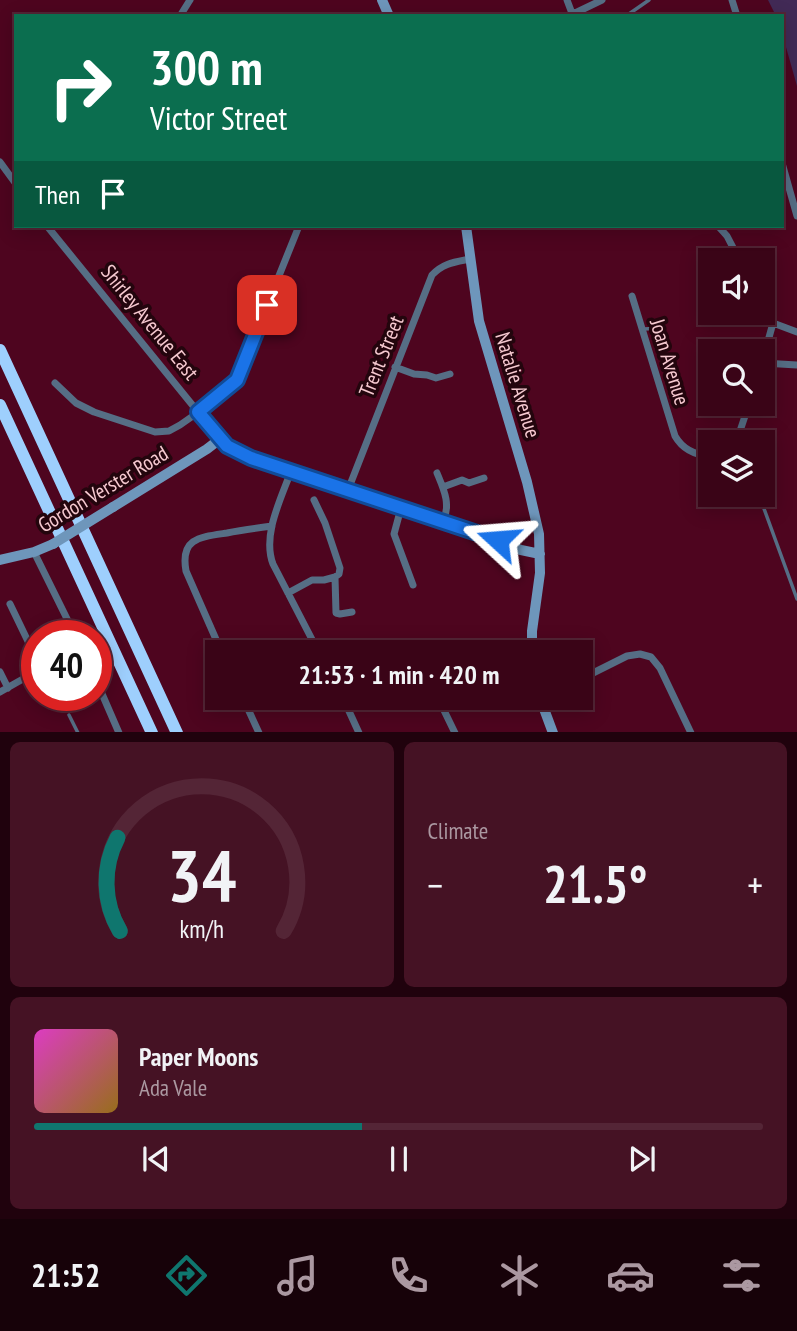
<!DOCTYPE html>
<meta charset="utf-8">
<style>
:root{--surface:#3a0417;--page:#451224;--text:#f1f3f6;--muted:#ab98a1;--line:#542536;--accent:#0f766e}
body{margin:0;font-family:"PT Sans Narrow",sans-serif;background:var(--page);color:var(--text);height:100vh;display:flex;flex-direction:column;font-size:26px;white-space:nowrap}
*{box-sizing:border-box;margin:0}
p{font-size:23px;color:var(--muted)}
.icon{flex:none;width:38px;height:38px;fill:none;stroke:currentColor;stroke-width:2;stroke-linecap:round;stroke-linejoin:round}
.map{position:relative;height:732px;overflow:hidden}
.details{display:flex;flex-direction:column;gap:10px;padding:10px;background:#20020d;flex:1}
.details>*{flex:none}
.banner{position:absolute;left:14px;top:14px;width:770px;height:214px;border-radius:0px;box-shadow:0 4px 18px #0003,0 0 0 2px var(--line);background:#0b6e4f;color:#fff;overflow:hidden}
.fabs{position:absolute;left:698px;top:248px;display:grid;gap:14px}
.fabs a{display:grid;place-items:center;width:77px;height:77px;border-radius:0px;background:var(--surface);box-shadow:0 4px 18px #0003,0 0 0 2px var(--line);font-size:35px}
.speed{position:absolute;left:21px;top:620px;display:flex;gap:14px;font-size:35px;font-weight:700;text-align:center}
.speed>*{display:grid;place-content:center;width:91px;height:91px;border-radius:50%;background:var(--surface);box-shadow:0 4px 18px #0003,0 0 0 2px var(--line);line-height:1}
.speed .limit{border:10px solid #d22;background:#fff;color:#111}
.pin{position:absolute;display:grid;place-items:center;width:60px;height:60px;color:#fff;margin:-30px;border-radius:14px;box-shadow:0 4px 10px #0006}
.me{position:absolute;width:77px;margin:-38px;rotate:289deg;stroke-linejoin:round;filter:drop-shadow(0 0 5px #0008)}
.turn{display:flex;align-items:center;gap:24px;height:147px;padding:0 21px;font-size:32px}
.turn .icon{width:91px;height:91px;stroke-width:2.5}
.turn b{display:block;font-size:49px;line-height:60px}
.then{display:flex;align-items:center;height:66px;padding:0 21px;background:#0003;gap:14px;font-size:26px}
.big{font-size:52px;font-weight:700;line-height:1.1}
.details .widget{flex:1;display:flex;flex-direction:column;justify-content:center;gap:10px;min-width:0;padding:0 24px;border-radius:10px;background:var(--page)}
.details .dial{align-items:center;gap:0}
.dial svg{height:182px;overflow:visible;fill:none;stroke:var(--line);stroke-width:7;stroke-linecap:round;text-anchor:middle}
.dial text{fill:var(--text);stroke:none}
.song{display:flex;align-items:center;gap:21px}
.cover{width:84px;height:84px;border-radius:10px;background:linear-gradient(135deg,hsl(310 70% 55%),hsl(40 70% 35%))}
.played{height:7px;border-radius:4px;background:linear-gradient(90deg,var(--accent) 45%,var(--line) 45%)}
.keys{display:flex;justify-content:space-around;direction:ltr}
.heat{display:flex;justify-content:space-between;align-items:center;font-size:38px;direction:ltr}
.details .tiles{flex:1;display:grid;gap:10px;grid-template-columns:1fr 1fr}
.widget:last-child{grid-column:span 2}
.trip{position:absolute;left:205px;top:640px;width:388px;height:70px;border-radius:0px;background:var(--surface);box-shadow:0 4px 18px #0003,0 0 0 2px var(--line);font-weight:700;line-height:70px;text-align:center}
.dock{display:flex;height:112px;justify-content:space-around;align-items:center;background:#170209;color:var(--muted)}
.dock .icon{width:49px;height:49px}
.dock .current{color:var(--accent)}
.dock b{font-size:32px;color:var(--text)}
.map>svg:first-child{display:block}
.green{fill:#422a56}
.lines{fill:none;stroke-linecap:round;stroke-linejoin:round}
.lane{stroke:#566e85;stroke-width:3.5}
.street{stroke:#566e85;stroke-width:7}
.secondary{stroke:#6e96bb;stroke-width:10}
.highway{stroke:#9ecffd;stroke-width:12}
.secondary-bridge{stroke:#6e96bb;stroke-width:10}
.route-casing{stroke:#114b97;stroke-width:18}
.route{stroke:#1a73e8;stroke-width:12}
.labels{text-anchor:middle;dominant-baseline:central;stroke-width:7;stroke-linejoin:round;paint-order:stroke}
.street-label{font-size:21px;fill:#f6c9d0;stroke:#23050d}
</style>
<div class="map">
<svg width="797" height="733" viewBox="0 0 797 733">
<rect width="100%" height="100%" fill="#4e051f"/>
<path class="green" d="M768,0H797V86L782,33V16H776Z"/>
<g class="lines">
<path class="lane" d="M626,16L649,0
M644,329L663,328
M763,472L773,500
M759,495L797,599
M69,715L78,733"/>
<path class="street" d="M567,0L573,16
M732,0L737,16
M573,14L602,0
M180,16L190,0
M0,162L16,184
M782,163L797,216
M47,226L220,439
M718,226L727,236L740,261
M632,296L675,436C683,450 695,455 710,456
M763,308L773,323
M773,323L797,332
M763,359L773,323
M763,363L797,365
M395,367L414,374L427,375L436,378L450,374
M55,383L76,403L94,412L155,432L169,431L180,425L210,404L237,380L299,226
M736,443L749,404
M291,471C281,499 262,535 273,564L319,653
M437,473C444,490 451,504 443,522
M443,487L462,480L469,483L484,478
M348,490L432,275C443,263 455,262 470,259
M314,500L325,523L340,568L339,574L335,577L336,613L340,614L352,612
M401,508L394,534L413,585
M34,552L75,635
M288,593L312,580H324L335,577
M10,604L37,660
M222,653L186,571C180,538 200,537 227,533C242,530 257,528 272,526
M0,672L8,688
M581,679L627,656L640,654L651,657L660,668L691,733
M96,680L119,733
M0,692L37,671
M243,698L259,733
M343,698L359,733
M438,698L455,733"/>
<path class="secondary" d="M382,0L389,16
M466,226L479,321L527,482L539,534L540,573L532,631V653
M113,507L207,449L220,439L227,446L243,455L469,530L521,550L540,554
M0,560L34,552L53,544
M540,698L553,733"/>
<path class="highway" d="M0,350L177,733
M0,405L152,733"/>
<path class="secondary-bridge" d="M53,544L113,507"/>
</g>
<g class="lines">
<defs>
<path id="route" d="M267,305L237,380L198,412L227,446L251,458L498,540"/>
</defs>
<use href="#route" class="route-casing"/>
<use href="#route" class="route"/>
</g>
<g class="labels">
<g class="street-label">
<text transform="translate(150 322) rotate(51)">Shirley Avenue East</text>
<text transform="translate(381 356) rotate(-68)">Trent Street</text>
<text transform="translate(670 362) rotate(73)">Joan Avenue</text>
<text transform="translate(518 385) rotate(73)">Natalie Avenue</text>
<text transform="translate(103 489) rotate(-31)">Gordon Verster Road</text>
</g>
</g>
</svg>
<div class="fabs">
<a><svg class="icon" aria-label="sound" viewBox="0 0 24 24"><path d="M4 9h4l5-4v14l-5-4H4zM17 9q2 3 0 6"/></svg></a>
<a><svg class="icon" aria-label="search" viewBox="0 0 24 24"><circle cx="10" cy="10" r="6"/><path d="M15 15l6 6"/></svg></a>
<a><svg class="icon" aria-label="layers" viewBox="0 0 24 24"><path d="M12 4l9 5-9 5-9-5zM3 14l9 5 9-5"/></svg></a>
</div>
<div class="speed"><div class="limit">40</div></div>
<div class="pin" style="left:267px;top:305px;background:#d93025"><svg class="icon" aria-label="arrive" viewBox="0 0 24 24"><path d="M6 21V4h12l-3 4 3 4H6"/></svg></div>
<svg class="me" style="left:498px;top:540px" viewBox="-20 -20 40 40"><path d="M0-17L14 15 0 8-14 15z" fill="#1a73e8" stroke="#fff" stroke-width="4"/></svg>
<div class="trip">21:53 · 1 min · 420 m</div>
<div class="banner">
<div class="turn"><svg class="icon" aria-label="right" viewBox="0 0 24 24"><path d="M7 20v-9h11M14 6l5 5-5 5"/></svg><div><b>300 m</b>Victor Street</div></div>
<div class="then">Then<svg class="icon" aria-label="arrive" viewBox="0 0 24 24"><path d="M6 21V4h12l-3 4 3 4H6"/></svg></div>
</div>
</div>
<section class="details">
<div class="tiles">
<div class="widget dial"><svg viewBox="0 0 100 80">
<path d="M14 69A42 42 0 1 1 86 69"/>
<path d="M14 69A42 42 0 0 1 13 28" stroke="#0f766e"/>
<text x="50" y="56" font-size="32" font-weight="700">34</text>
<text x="50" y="72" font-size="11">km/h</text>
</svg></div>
<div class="widget"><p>Climate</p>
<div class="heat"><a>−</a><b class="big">21.5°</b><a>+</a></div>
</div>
<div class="widget">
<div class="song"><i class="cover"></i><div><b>Paper Moons</b><p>Ada Vale</p></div></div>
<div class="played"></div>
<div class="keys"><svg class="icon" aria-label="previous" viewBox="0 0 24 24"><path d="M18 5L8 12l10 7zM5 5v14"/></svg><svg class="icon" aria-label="pause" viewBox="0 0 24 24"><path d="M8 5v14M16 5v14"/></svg><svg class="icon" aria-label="next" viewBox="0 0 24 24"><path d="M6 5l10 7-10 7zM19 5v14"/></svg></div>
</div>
</div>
</section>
<nav class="dock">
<b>21:52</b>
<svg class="icon current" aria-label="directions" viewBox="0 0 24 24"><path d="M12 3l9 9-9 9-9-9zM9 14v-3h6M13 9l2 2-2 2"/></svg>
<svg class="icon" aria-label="music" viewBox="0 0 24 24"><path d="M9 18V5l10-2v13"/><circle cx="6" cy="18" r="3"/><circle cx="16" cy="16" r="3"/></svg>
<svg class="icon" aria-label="phone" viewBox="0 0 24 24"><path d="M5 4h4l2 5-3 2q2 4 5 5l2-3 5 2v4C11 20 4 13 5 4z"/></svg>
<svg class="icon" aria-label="climate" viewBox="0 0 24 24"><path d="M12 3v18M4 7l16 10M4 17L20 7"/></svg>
<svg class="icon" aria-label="car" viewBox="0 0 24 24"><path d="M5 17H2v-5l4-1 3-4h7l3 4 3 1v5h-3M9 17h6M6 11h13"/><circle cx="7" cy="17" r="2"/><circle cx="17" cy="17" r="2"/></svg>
<svg class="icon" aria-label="filters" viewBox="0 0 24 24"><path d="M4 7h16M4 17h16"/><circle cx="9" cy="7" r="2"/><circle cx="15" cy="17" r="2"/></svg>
</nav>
